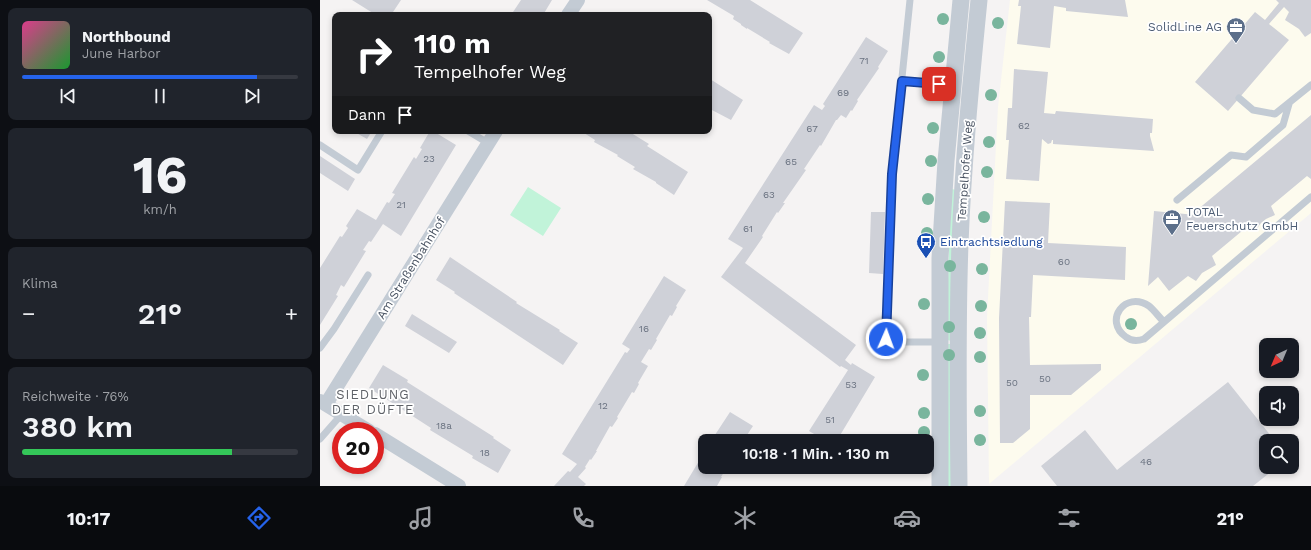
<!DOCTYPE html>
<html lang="de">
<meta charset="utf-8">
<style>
:root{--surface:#171b24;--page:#20242c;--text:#f1f3f6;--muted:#9ea1a6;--line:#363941;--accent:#2563eb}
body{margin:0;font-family:"Work Sans",sans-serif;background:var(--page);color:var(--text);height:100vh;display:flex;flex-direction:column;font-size:15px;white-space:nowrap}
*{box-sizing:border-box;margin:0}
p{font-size:13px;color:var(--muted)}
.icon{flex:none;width:22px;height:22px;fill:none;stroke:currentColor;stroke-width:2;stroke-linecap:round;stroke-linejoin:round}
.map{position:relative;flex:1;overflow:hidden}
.details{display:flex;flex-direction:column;gap:8px;padding:8px;background:#0d0f14;width:320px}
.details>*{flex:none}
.top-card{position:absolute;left:12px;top:12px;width:380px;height:122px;border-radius:8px;box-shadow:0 2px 6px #0003;background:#202124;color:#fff;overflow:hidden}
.needle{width:26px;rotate:224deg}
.fabs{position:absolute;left:939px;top:338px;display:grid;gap:8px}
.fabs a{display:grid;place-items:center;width:40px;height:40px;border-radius:8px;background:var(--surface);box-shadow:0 2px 6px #0003;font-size:20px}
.speed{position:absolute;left:12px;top:422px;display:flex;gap:8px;font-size:20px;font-weight:700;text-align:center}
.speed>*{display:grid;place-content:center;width:52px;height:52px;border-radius:50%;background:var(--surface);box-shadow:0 2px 6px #0003;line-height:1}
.speed .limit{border:6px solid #d22;background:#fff;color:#111}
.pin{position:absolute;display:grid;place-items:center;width:34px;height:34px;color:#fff;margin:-17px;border-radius:8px;box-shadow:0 2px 6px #0006}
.me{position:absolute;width:44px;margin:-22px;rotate:2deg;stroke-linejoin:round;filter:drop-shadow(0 0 3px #0008)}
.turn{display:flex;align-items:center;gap:14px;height:84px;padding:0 16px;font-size:18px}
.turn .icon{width:52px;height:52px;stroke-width:2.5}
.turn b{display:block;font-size:28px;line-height:34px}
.then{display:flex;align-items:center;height:38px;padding:0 16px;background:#0003;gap:8px;font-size:15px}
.big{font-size:30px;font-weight:600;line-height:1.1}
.details .widget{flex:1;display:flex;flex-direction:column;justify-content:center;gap:6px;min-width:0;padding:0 14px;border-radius:8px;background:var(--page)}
.details .dial{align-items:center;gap:0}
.dial b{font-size:52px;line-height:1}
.song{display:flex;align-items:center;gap:12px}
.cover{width:48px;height:48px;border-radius:6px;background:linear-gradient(135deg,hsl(330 70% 55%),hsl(130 70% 35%))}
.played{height:4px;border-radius:2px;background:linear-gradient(90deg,var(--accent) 85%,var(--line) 85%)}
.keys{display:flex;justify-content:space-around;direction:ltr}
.heat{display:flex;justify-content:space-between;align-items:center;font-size:22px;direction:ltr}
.charge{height:6px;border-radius:3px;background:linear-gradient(90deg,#34c759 76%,var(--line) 0)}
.trip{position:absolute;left:378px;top:434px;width:236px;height:40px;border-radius:8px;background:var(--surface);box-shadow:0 2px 6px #0003;font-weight:600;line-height:40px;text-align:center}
.menu{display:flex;height:64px;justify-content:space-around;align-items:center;background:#090b0e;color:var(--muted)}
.menu .icon{width:28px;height:28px}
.menu .current{color:var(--accent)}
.menu b{font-size:18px;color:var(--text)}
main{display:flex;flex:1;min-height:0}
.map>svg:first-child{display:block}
.commercial{fill:#fdfbee}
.green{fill:#c1f3d9}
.building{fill:#cfd1d8}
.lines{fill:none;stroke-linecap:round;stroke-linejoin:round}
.service{stroke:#c3cbd4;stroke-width:7}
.minor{stroke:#c3cbd4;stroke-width:14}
.tertiary{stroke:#c3cbd4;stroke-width:17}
.tree{fill:#79b59d}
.route-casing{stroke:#184099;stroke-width:10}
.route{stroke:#2563eb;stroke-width:7}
.labels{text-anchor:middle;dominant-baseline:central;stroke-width:3.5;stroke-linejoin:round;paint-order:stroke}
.number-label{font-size:10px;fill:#6a7280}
.service-label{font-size:12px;fill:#4e5e75;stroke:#fff;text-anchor:end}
.street-label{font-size:12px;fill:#495362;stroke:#fff}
.transit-label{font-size:12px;fill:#164399;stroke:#fff;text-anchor:start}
.neighbourhood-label{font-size:13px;letter-spacing:1px;fill:#5f6268;stroke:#fff}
</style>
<main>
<section class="details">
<div class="widget">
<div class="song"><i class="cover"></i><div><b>Northbound</b><p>June Harbor</p></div></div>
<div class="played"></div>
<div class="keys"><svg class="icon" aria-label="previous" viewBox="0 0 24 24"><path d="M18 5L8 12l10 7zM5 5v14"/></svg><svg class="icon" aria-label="pause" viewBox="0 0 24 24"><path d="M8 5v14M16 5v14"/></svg><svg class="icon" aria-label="next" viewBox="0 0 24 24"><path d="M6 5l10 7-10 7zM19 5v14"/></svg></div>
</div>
<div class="widget dial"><b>16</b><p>km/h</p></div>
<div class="widget"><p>Klima</p>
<div class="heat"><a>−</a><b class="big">21°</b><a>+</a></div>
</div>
<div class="widget"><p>Reichweite · 76%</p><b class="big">380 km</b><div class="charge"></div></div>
</section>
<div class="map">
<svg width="991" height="486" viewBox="0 0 991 486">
<rect width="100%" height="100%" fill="#f5f3f3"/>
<path class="commercial" d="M690,0H991V213L669,484L667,317L678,107Z"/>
<path class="green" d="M208,187L241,208L223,236L190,215Z
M631,189L638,190L634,341L626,340Z
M626,344H634L635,486H627Z"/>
<path class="building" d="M32,0H81L71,15H56Z
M201,0H232L223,15H191Z
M387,0H430L483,33L469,54L449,43L450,42L427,28V29L421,25V24L413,19L414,16Z
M699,0H805L808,17L746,11V8L734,6L730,48L697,44L701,6H698Z
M956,0H991V33L985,37L979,29L965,20L969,12L964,7L949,24L969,40L908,111L875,82L935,12L945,20L959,3Z
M546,37L568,51L558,67L559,68L537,100L538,101L532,111L531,110L526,118L521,115L517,120H516L501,146L500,145L484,169L486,170L463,203H465L458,213L457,212L442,236L443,237L425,263L536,345L525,360L531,365L532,363L555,377L519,437H518L515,441H506L489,431L528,370L521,366L520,367L401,277L423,248L408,239L494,105L502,110L505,106L503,104Z
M694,69L728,72L724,113L735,114L736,111L833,119L832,133H830V136L834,151L733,144V140H732L731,143L728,144L722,139L719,181L686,179L689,140H686L688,108H692Z
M389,75L391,77L390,79L423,100L411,120L390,109Z
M991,115V179L987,176L951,206L955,215L946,219L941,223L935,231L928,226L892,256L896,265L882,273L876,281L868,276L849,291L838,277L828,286L834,211L876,215L877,210Z
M33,131H52L47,139Z
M110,131H113L136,145L81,236L63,224L51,242L49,241L43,250L46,251L24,287L21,285L16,295L18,296L0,325V268L20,236L22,237L28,228L26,226L37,209L56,220L67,202L69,203L75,194L72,193L94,157L96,159L102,149L100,148Z
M261,131H308L329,144L327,146L368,172L354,195L336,183V182L313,169L315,167L297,156L298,155L274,142L275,140Z
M0,156L35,179L28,191L0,173Z
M685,201L730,203L728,243L806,247L805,280L713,275L711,317H709L710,365L781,364V370L751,395H710V429L693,443H680L679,318Z
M551,212H565L563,274L549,273Z
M130,257L197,302L196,303L240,330L239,331L258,343L243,365L134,293L135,292L116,280Z
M344,276L366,290L356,306L357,307L352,316L350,315L336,339L337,340L331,350L329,349L321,362L328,366L318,383L319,384L314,393L312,392L297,417L298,418L292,427L290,426L276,451H277L271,460L270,459L265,467L266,468L258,477L266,484L264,486H234L248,471L250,472L257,464L242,454L305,352L307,353L310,349L302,344Z
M92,314L137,342L129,353L85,326Z
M63,365L88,380L87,382L174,437L173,438L191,450L178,473L152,458L153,456L110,430L111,428L49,388Z
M908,382L955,441H946V467H957L933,486H737L721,466L765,430L797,470Z
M410,412L433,426L423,441H391Z
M385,451V467H407L401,477H402L397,486H364Z"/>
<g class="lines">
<path class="service" d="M590,0L572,174L566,339L582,342H619
M582,81L632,86
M919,98L933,110L955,114L991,85
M148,131L168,143
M0,145L38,170L62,131
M857,200L911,155L926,157L963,125L969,104
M844,322C839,317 834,310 829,306C805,290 783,321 806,337C811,341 818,341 824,339L991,197
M0,348L14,329L48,275
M0,439L22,414"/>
<path class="minor" d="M248,15L258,0
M0,401L49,431
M6,404L176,131
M55,434L139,486"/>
<path class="tertiary" d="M620,486V258L626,161L641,0
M639,486C638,405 637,325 640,244C643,163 651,81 659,0"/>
</g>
<g class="tree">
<circle cx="623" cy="19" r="6"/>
<circle cx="678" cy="23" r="6"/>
<circle cx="619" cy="57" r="6"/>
<circle cx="615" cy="93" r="6"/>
<circle cx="671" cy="95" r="6"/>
<circle cx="613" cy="128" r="6"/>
<circle cx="669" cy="142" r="6"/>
<circle cx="611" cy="161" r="6"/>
<circle cx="667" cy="172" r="6"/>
<circle cx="608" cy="199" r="6"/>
<circle cx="664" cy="217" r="6"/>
<circle cx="607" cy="233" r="6"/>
<circle cx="630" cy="266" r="6"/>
<circle cx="662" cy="269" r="6"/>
<circle cx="604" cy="304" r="6"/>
<circle cx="661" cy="306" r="6"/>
<circle cx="811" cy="324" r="6"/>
<circle cx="629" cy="327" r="6"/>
<circle cx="660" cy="333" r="6"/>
<circle cx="629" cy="355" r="6"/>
<circle cx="660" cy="357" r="6"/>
<circle cx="603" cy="375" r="6"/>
<circle cx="660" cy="411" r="6"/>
<circle cx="604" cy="413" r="6"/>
<circle cx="604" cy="432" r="6"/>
<circle cx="660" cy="440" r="6"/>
</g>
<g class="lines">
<defs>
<path id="route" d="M566,339L572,174L582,81L619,84"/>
</defs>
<use href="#route" class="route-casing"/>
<use href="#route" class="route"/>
</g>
<defs>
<symbol id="office-pin" viewBox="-11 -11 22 30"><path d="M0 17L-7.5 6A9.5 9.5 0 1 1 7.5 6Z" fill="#5c6f8a" stroke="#fff"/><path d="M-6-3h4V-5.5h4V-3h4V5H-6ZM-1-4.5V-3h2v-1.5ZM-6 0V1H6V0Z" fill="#fff"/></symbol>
<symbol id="bus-pin" viewBox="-11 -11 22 30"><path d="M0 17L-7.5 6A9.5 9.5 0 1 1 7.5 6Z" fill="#1a4fb4" stroke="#fff"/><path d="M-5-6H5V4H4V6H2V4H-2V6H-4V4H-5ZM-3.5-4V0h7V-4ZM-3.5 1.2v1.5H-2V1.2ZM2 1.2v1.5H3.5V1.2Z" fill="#fff"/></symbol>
</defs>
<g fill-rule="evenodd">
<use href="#office-pin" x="905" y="16" width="22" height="30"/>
<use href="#office-pin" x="841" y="208" width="22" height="30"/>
<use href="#bus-pin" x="595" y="231" width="22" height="30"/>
</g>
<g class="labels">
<g class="number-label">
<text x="544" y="60">71</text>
<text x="523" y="92">69</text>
<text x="704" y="125">62</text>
<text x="492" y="128">67</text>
<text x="109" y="158">23</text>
<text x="471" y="161">65</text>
<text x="449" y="194">63</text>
<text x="81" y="204">21</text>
<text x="428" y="228">61</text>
<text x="744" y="261">60</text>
<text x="324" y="328">16</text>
<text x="725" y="378">50</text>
<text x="692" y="382">50</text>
<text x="531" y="384">53</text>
<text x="283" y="405">12</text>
<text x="510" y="419">51</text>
<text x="124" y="425">18a</text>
<text x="165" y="452">18</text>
<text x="826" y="461">46</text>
</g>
<g class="service-label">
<text x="902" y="27">SolidLine AG</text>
<text x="866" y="212" text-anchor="start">TOTAL<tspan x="866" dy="14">Feuerschutz GmbH</tspan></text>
</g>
<g class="street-label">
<text transform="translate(645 171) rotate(-86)">Tempelhofer Weg</text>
<text transform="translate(91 268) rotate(-58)">Am Straßenbahnhof</text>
</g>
<g class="transit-label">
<text x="620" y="242">Eintrachtsiedlung</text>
</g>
<g class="neighbourhood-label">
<text x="53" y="394">SIEDLUNG<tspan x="53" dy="15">DER DÜFTE</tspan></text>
</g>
</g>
</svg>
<div class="fabs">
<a><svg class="needle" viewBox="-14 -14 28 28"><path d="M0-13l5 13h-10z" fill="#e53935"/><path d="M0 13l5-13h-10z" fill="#9ea1a6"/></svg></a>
<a><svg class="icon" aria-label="sound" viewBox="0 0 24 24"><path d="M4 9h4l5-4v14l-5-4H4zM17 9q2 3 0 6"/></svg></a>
<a><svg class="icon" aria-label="search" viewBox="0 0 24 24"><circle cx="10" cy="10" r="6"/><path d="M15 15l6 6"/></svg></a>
</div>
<div class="speed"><div class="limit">20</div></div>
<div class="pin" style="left:619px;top:84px;background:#d93025"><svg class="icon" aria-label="arrive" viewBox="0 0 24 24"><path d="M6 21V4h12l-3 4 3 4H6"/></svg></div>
<svg class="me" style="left:566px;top:339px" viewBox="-20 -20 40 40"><circle r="17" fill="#2563eb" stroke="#fff" stroke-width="3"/><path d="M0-11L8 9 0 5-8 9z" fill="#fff"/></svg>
<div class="trip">10:18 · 1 Min. · 130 m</div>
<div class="top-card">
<div class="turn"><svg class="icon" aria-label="right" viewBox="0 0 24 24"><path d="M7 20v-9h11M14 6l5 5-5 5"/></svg><div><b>110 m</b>Tempelhofer Weg</div></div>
<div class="then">Dann<svg class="icon" aria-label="arrive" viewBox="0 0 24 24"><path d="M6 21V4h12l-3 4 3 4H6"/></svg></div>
</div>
</div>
</main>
<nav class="menu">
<b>10:17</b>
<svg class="icon current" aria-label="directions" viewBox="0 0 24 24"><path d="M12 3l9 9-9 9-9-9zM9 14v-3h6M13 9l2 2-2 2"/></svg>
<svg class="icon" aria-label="music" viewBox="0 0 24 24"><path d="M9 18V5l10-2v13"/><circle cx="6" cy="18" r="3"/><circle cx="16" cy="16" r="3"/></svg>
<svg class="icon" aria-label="phone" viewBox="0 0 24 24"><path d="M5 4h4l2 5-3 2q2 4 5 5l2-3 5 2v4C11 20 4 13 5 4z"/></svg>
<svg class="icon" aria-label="climate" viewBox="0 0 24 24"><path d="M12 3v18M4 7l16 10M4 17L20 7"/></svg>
<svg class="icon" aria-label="car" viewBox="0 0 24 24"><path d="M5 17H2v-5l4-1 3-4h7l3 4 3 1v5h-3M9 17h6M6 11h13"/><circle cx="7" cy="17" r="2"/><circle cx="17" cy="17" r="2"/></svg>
<svg class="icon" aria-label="filters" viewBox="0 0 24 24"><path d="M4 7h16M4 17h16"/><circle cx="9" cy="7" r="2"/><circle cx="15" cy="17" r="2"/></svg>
<b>21°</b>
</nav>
